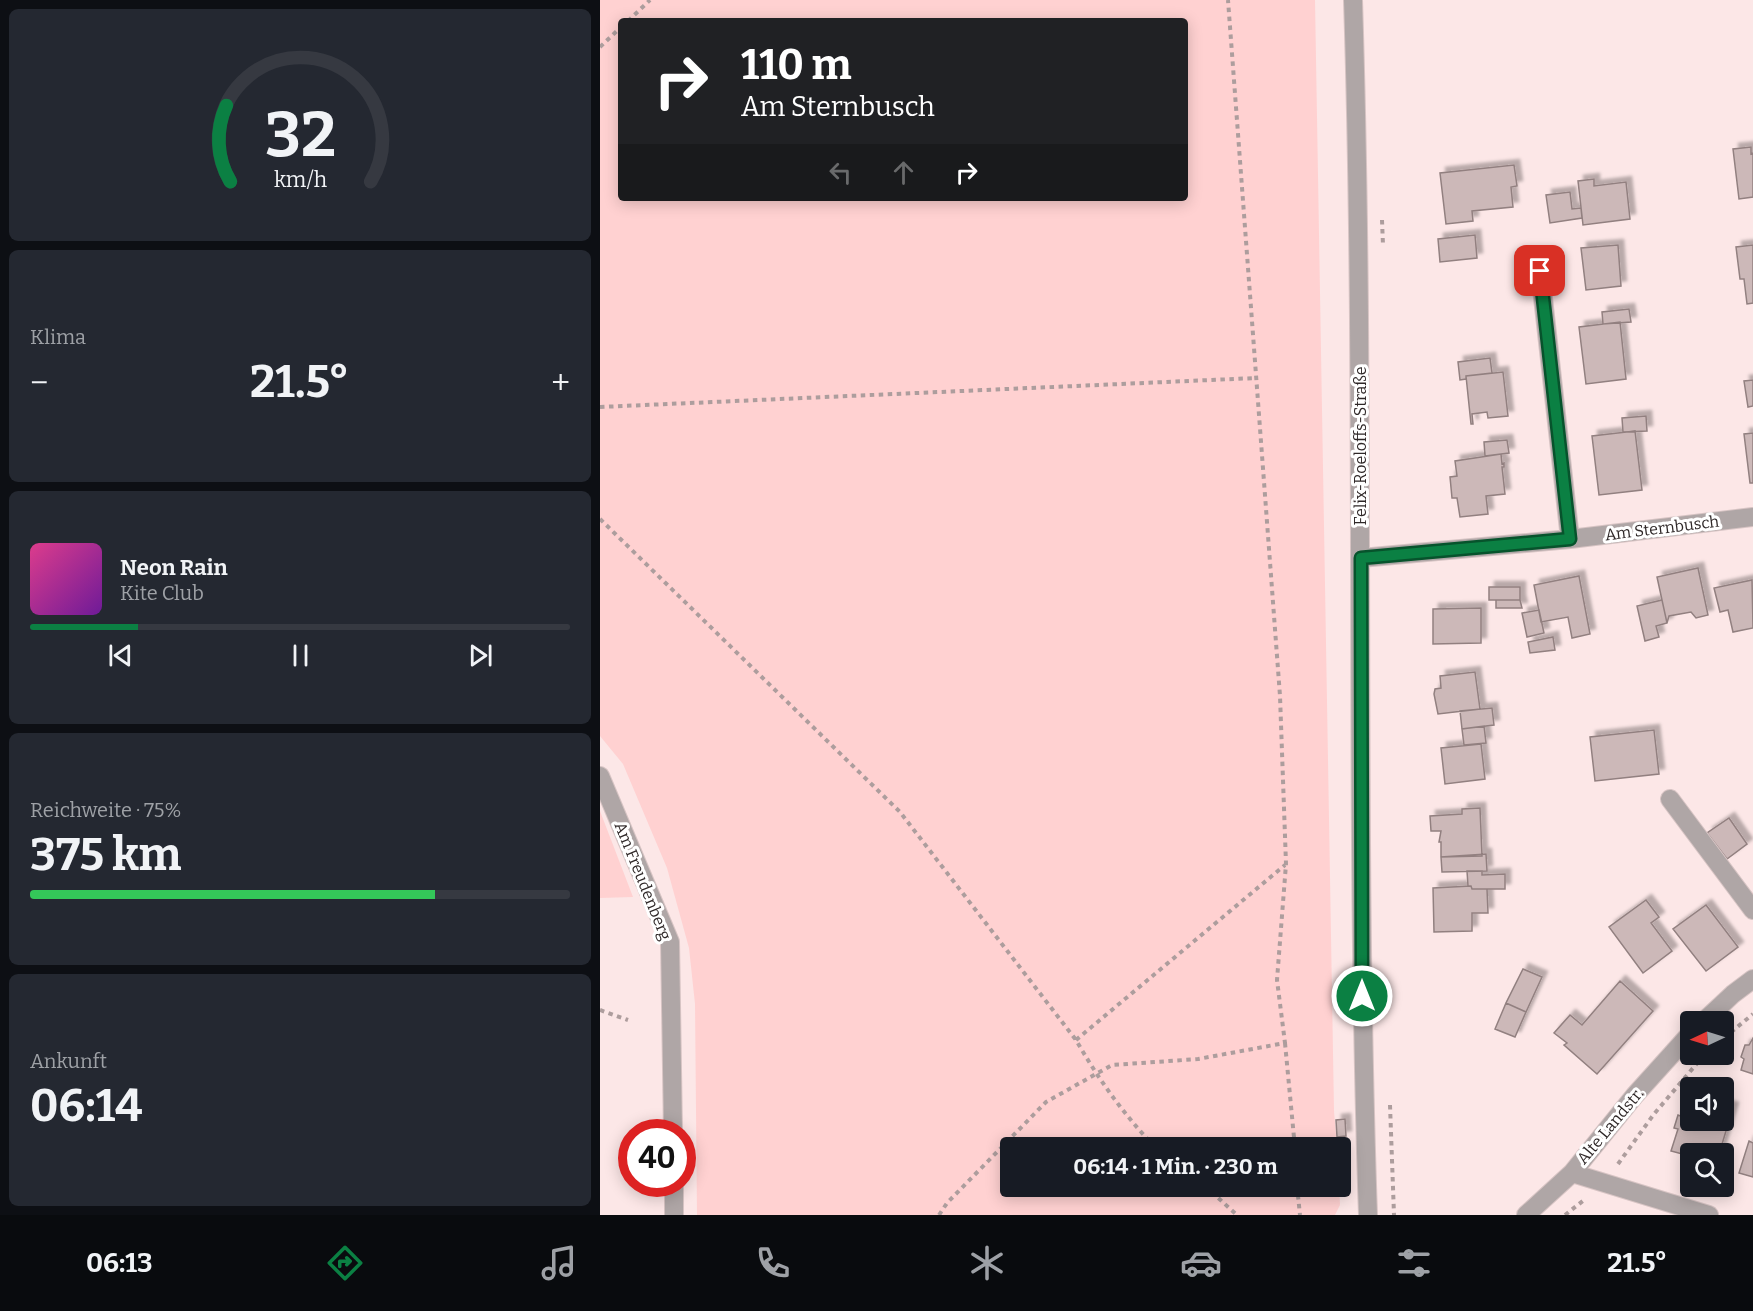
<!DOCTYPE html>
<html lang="de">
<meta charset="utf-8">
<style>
:root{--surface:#171b24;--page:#242831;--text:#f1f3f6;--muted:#9ea1a6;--line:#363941;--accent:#0b8043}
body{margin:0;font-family:Bitter,serif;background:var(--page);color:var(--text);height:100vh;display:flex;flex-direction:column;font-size:22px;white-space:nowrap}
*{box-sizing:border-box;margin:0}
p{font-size:20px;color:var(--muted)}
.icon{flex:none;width:33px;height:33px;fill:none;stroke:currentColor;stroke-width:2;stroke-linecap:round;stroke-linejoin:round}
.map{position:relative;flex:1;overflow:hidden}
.side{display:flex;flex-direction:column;gap:9px;padding:9px;background:#0d0f14;width:600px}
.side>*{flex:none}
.top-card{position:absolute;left:18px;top:18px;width:570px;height:183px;border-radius:6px;box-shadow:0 3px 15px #0003;background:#202124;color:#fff;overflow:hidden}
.needle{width:39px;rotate:266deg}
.controls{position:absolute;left:1080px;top:1011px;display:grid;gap:12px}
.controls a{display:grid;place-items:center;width:54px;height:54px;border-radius:6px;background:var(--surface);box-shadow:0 3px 15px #0003;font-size:30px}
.speed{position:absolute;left:18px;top:1119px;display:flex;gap:12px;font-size:30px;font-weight:700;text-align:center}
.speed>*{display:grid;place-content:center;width:78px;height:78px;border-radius:50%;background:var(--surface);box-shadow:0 3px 15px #0003;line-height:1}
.speed .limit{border:9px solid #d22;background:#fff;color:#111}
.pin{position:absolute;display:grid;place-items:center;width:51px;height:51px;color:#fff;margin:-26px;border-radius:12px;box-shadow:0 3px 9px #0006}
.me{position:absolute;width:66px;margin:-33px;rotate:0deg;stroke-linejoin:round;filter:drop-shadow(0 0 4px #0008)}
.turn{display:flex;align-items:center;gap:21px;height:126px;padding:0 24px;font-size:27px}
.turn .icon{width:78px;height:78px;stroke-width:2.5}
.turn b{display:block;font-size:42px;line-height:51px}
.lanes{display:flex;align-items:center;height:57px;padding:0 24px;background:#0003;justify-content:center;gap:30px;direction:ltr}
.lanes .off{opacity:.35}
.big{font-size:45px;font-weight:700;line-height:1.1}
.side .tile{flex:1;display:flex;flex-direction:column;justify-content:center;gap:9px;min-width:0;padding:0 21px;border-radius:9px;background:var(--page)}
.side .dial{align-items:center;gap:0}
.dial svg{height:156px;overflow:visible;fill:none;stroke:var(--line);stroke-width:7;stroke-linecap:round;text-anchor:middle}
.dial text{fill:var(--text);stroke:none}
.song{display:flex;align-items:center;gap:18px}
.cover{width:72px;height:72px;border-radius:9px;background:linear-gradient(135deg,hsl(330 70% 55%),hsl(280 70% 35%))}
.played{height:6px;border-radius:3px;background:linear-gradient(90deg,var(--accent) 20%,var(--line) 20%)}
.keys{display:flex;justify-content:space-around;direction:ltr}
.heat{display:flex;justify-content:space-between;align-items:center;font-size:33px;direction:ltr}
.charge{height:9px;border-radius:4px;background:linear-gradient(90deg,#34c759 75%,var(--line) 0)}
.trip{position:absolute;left:400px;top:1137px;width:351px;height:60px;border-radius:6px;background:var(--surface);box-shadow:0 3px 15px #0003;font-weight:700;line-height:60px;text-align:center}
.menu{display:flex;height:96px;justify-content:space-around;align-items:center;background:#090b0e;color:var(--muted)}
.menu .icon{width:42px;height:42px}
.menu .selected{color:var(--accent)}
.menu b{font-size:27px;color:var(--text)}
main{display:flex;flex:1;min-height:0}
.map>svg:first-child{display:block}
.green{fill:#ffd1d1;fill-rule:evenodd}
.building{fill:#ccb8b8;stroke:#928080;stroke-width:1.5;filter:url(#shadow)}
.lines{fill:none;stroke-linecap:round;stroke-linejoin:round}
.minor-casing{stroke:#d7c4c4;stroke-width:20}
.path{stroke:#ad9d9d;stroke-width:4;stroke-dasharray:4.5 4.5;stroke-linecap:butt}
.minor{stroke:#afa6a6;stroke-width:18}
.route-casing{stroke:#07532c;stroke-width:15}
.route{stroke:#0b8043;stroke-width:10}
.labels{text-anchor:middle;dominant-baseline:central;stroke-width:6;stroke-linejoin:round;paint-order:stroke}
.street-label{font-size:16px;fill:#2e2727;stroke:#fff}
</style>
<main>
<section class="side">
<div class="tile dial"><svg viewBox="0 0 100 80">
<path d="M14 69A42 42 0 1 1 86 69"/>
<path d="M14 69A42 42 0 0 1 12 30" stroke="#0b8043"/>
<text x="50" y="56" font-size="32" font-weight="700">32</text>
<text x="50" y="72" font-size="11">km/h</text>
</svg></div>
<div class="tile"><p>Klima</p>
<div class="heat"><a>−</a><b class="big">21.5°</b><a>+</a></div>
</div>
<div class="tile">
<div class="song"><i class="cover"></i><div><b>Neon Rain</b><p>Kite Club</p></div></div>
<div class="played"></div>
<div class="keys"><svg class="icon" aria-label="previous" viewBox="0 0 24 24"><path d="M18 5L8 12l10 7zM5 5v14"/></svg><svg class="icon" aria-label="pause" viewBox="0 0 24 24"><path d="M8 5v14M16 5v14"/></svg><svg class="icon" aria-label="next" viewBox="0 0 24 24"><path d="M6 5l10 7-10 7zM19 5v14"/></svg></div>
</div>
<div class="tile"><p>Reichweite · 75%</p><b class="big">375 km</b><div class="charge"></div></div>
<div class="tile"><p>Ankunft</p><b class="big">06:14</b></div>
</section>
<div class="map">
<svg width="1153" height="1215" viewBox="0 0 1153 1215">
<defs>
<filter id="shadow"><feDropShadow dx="5.5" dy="-5.5" stdDeviation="1.5" flood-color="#0004"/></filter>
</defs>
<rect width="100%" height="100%" fill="#fce7e7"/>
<path class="green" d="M0,0H715L734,1111L737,1147L411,1148V1186L739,1187L740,1205L735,1215H97L95,1004L89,948L67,868L23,764L0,736ZM21,21H585V198H21Z
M0,811L33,897L0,898Z"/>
<path class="building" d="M1151,147V154L1153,153V197L1139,199L1133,149Z
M914,165L917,186L911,187L913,207L872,211L873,221L846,224L840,173Z
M994,179V186L1026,182L1030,219L983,225L978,181Z
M970,192L972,209L981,208L982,218L950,223L946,195Z
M875,235L877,258L840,262L838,239Z
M1018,245L1021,286L986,290L981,248Z
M1153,245V303L1147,304L1144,279H1140L1136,247Z
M1029,309L1031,322L1003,324L1002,312Z
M1020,322L1026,379L986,384L979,327Z
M890,358L892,373L866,376V379L860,380L858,362Z
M903,372L908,416L888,418L887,412L872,414L873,424H871L866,376Z
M1153,380V406L1148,407L1144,381Z
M1046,416L1047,431L1023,432L1022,418Z
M1035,431L1042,490L999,495L992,436Z
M1153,433V483H1150L1144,434Z
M907,440L909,453L885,456L884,442Z
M901,454L902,464L904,463V467H902L905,494L886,496L888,514L860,517L857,498H852L850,477L857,476L855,461Z
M1098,568L1108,615L1096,618L1091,612L1069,616L1067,623L1057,577Z
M979,576L990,634L972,638L968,617L941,622L934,585Z
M1152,580L1153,628L1133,632L1128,610L1120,612L1114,588Z
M889,587H920V600H889Z
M896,600H920L922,608H896Z
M1062,600L1067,623L1056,626L1059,637L1045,641L1037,606Z
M881,608V643L833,644V609Z
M939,610L944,633L927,637L922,613Z
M953,637L955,650L930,653L928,642Z
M875,672L880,709L838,714L834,694L835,689L841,688L840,676Z
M892,708L894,725L862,729L860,711Z
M884,726L886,743L864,745L862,729Z
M1054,730L1059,774L995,781L990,737Z
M881,744L885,779L845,784L841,748Z
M880,808L882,856L841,857V842H839L841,831H831L830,816L862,814V809Z
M1129,818L1147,844L1127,859L1107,833Z
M886,854L887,871L842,872L841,857Z
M867,871H882V875L905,874V889H872L871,886H868Z
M871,886L872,889H887L888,913H872V931L834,932L833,888Z
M1046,900L1059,917L1051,923L1072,951L1043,973L1009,927Z
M1106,905L1138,947L1106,971L1073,929Z
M923,969L942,977L926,1012L906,1003Z
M1020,981L1053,1011L997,1074L964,1045L967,1043L954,1033L970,1015L982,1025Z
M906,1003L926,1012L915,1037L895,1029Z
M1153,1038V1074L1141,1070L1144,1059L1141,1057L1145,1045H1149Z
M1090,1095V1120H1124V1105L1133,1108L1119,1154H1090V1156L1071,1151L1078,1129L1074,1128L1078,1115L1083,1117Z
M745,1119L746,1136L737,1137L736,1120Z
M1149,1141L1153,1143V1177L1139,1173Z"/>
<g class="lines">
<defs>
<path id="minor" d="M753,0C766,405 754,810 768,1215
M940,271L970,539
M761,558L970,539L1153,517
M0,776L70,942L73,1132
M1070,799L1153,910
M1103,1022L1133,994L1153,979
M972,1173L1109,1215
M74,1184V1215
M926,1215L972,1173L1035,1095L1090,1034"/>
</defs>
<use href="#minor" class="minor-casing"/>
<path class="path" d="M28,21L50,0
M0,47L21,27
M782,220L783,245
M0,407L656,378
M0,519L300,812L476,1040C499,1080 524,1115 556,1148
M0,1010L28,1020
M1124,1038L1153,1014
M476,1040L685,865
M685,1043L695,1148
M790,1105L794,1215
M1018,1164L1054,1114L1105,1054
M605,1186L637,1215
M697,1186L700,1215
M339,1215L347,1203L446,1102L512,1065L598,1059L685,1043L677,980L686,864L680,696L628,0
M965,1215L984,1200"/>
<use href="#minor" class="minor"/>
</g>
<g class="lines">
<defs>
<path id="route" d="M762,996L761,558L970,539L940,271"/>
</defs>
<use href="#route" class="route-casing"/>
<use href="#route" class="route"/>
</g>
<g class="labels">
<g class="street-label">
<text transform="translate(760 446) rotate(-90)">Felix-Roeloffs-Straße</text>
<text transform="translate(1062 528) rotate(-7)">Am Sternbusch</text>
<text transform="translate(43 881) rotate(68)">Am Freudenberg</text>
<text transform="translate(1010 1126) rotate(-50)">Alte Landstr.</text>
</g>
</g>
</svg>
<div class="controls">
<a><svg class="needle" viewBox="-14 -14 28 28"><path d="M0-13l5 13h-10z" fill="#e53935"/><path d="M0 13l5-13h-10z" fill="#9ea1a6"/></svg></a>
<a><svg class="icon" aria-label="sound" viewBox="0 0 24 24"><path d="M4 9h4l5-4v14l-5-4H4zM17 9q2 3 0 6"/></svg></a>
<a><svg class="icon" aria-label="search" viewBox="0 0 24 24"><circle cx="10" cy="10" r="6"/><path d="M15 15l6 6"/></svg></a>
</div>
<div class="speed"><div class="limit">40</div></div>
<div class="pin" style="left:940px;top:271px;background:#d93025"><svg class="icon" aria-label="arrive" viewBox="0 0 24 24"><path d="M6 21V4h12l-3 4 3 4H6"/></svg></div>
<svg class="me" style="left:762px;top:996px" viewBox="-20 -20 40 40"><circle r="17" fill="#0b8043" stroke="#fff" stroke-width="3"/><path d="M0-11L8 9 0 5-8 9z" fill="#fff"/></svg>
<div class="trip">06:14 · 1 Min. · 230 m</div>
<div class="top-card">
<div class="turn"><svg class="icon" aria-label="right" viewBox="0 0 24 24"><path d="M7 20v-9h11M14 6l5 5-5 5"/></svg><div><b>110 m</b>Am Sternbusch</div></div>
<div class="lanes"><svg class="icon off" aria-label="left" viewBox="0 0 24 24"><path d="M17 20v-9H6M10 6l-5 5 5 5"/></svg><svg class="icon off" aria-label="ahead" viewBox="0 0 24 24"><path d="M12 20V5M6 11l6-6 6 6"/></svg><svg class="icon" aria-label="right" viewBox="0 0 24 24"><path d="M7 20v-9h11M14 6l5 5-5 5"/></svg></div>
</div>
</div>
</main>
<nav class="menu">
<b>06:13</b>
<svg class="icon selected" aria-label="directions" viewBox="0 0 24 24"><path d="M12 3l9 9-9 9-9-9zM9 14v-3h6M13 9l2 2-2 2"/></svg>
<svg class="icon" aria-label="music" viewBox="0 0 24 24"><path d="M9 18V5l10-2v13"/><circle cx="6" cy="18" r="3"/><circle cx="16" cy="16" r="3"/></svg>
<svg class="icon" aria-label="phone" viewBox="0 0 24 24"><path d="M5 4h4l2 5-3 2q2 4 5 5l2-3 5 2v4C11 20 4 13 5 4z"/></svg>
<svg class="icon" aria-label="climate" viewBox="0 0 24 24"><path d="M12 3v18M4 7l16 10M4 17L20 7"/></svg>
<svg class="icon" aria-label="car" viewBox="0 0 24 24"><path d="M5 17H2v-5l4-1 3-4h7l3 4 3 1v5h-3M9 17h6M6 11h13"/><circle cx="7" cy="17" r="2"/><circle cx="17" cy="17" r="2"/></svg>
<svg class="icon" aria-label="filters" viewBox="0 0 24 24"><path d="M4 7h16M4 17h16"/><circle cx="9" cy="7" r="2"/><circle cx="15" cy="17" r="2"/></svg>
<b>21.5°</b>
</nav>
